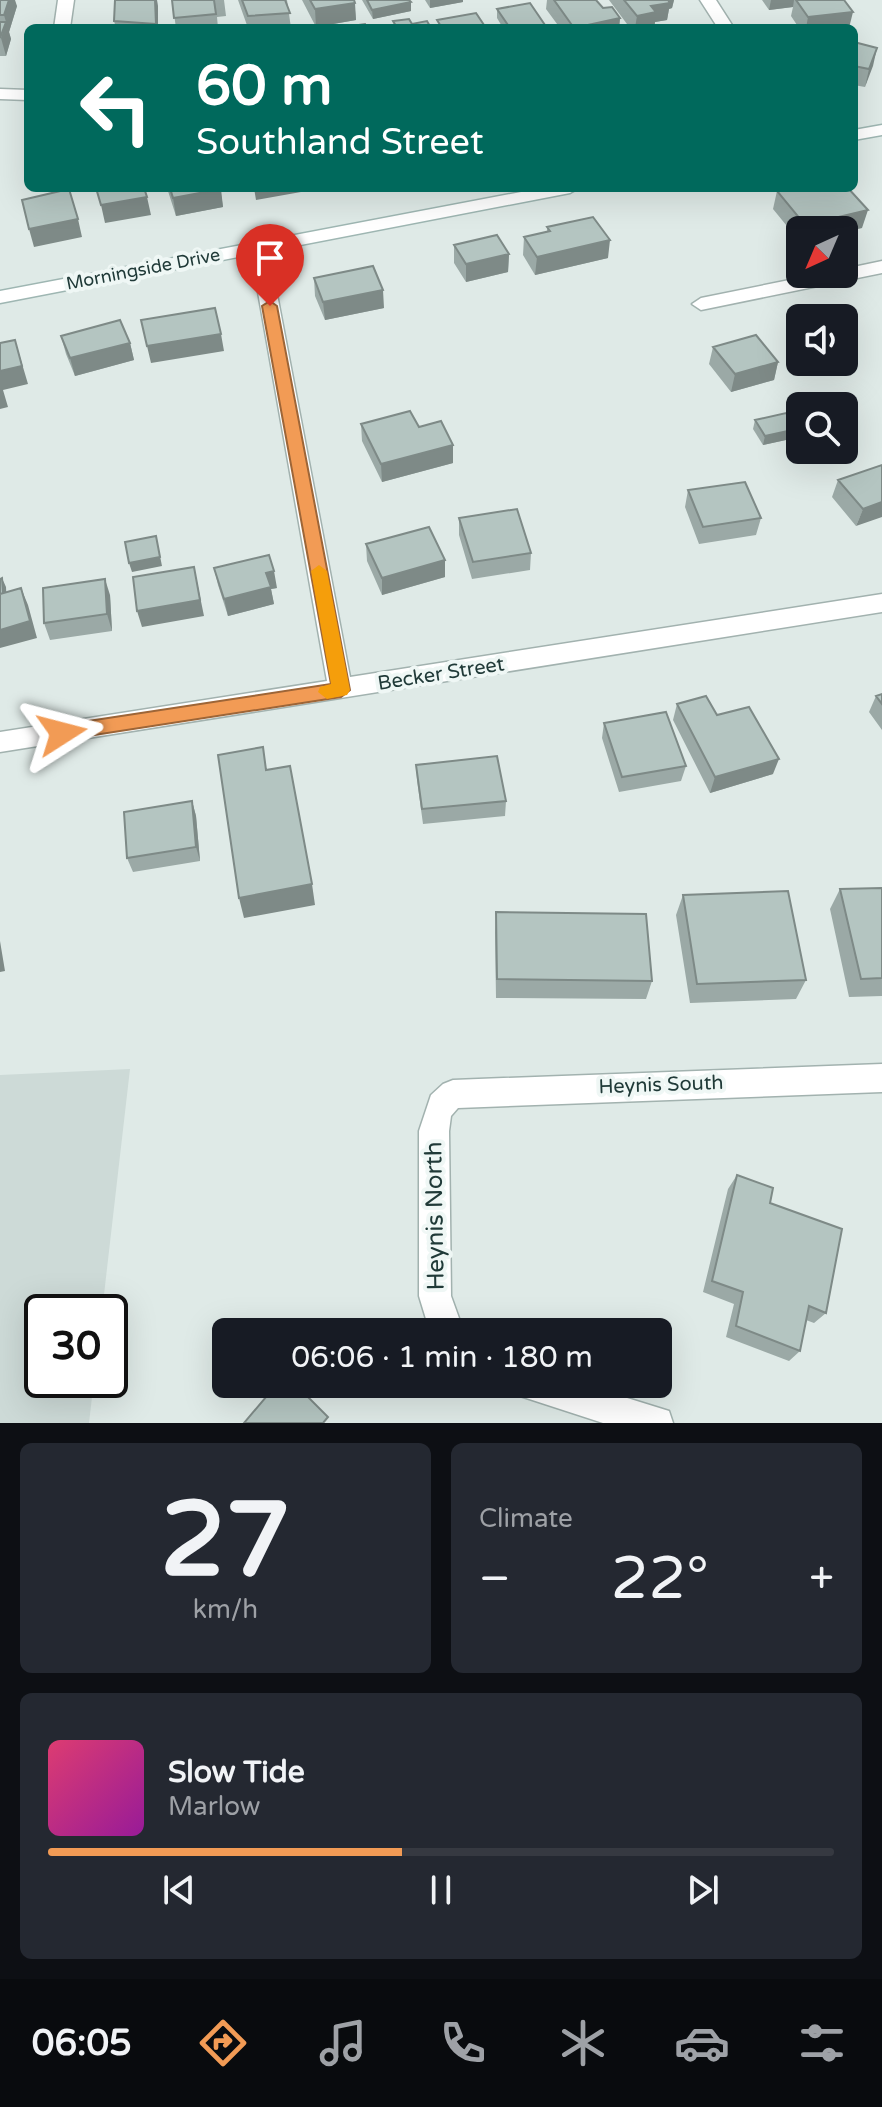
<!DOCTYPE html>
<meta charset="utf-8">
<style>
:root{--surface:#171b24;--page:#242831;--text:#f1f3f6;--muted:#9ea1a6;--line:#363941;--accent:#f29b55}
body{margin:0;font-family:"Varela Round",sans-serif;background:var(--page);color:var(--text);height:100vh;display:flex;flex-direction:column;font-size:30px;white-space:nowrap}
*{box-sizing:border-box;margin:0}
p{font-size:26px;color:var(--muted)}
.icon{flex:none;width:44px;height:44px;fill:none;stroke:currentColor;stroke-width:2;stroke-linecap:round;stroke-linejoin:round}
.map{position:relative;height:1423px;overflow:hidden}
.sheet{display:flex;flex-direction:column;gap:20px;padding:20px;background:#0d0f14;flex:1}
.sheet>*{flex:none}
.banner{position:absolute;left:24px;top:24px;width:834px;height:168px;border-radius:12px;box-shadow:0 8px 32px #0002;background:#00695c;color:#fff;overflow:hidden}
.needle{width:52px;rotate:224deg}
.buttons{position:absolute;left:786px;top:216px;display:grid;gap:16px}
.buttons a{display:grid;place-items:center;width:72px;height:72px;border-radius:12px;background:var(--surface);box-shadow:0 8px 32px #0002;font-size:40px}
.speed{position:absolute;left:24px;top:1294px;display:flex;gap:16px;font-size:40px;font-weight:700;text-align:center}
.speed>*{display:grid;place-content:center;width:104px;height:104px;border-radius:50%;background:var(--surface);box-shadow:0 8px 32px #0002;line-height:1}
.speed .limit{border:4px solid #111;border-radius:12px;background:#fff;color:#111}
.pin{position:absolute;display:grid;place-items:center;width:68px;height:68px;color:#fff;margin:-82px -34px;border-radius:50% 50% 50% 0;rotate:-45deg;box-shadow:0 0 8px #0007}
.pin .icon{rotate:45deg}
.me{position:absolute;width:88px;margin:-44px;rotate:81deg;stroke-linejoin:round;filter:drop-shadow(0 0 6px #0008)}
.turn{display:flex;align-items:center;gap:28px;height:168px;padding:0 40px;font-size:36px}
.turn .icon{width:104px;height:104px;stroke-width:2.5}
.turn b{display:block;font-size:56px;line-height:68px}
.big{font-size:60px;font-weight:600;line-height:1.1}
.sheet .widget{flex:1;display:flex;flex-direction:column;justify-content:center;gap:12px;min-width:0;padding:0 28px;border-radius:12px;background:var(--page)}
.sheet .dial{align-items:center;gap:0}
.dial b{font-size:104px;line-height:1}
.song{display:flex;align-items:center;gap:24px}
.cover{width:96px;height:96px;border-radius:12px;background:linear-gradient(135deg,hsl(340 70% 55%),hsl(300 70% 35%))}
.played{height:8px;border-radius:4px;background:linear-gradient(90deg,var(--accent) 45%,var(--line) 45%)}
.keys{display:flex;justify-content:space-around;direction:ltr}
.heat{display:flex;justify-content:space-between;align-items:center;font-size:44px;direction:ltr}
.sheet .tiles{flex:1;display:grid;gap:20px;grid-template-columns:1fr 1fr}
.widget:last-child{grid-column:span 2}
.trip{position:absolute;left:212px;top:1318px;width:460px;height:80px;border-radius:12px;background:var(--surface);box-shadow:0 8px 32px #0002;font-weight:600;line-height:80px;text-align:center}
.dock{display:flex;height:128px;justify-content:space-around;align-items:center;background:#090b0e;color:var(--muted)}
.dock .icon{width:56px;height:56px}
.dock .active{color:var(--accent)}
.dock b{font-size:36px;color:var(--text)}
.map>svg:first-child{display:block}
.built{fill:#cddad7}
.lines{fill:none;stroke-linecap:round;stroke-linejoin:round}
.street-casing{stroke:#a2b2af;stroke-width:3}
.secondary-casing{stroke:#9eb6b2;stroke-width:3}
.street{fill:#fff;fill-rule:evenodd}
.secondary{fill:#fff;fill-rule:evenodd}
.wall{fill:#9ba9a6}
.shaded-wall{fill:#7e8a87}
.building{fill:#b4c5c1;stroke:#7e8a87;stroke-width:2}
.route{fill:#f29b55;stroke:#9d6537;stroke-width:2}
.slow{fill:#f59e0b}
.labels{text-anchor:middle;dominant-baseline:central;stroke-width:8;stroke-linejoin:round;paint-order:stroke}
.far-street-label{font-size:18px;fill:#203a38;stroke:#eff7f5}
.street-label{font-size:20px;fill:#203a38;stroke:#eff7f5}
.near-street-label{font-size:24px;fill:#203a38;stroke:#eff7f5}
</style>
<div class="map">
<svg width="882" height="1423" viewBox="0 0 882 1423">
<rect width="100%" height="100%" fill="#dfeae7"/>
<path class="built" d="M130,1069L102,1312H42V1380H94L89,1423H0V1075Z"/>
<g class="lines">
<defs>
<path id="street" d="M58,0H74L70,28H54Z
M700,0H716L734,28H718Z
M0,89L28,90V100L0,99Z
M259,241L268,247L350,677L882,594V612L0,752V732L327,681L250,247Z
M882,261V273L701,310L692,304L701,298L819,274H844V269Z
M882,1064V1092L458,1108L451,1116L449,1131L451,1296L464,1332H430L419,1296V1131L431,1095L443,1084L453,1080Z
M512,1384H582L669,1411L673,1423H603L517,1395Z"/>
<path id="secondary" d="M882,125V135L854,140V130Z
M542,188H579L570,193L0,303V291Z"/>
</defs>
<use href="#street" class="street-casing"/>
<use href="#secondary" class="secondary-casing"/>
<use href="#street" class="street"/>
<use href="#secondary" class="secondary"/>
</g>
<path class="wall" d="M0,0L17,6L9,32L11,39L6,56H0Z
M115,0H157L158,28H116L114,21Z
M172,0H224L226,16L217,17L218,28H176Z
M238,0H287L291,28H248Z
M302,0H354L356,20L316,27Z
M362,0H409L411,11L373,19Z
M425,0H463V2L430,8Z
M547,0H596L603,8L620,18L619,28H560L546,9Z
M609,0H674L672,8L669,9L667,20L655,22L654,28H630Z
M762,0H844L849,28H799L791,16L793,7L769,10Z
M497,9L547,28H503L497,18Z
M854,42L877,48L865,87L854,85Z
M167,188H220L223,207L176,216Z
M777,191L862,228L844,230H800V242L773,209Z
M547,227L608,258L535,275L523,255L524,237L547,232Z
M454,245L509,254L508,272L466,282L454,263Z
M314,278L384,308L325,320L315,296Z
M61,336L130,343L134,360L75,376L66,354Z
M713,347L778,362L774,380L731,392L709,364Z
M755,420L795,438L763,445L753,429Z
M361,424L419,427L453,463L382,482L362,441Z
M882,465L856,526L832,497L838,480Z
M688,490L761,518L756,535L699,544L685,507Z
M459,518L531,553L530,570L472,579L459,535Z
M366,544L445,577L382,595L367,561Z
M214,568L277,588L271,589L274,604L228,616L218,585Z
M110,595L112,631L50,640L44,623Z
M882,694V730L869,712L876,696Z
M677,704L717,715L773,774L710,793L673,720Z
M604,723L686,766L681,781L619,792L602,738Z
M416,765L506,801L505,816L423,824L417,780Z
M192,801L196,816L200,861L133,872L127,858Z
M882,888V996L849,997L830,909L840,889Z
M683,895L806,980L796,999L690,1003L676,915Z
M496,912L652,981L646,999L496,998L495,932Z
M737,1175L770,1203L826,1313L814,1323L806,1320L800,1351L789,1361L726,1337L734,1304L703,1292L728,1189Z"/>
<path class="shaded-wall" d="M9,0H15L17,6L9,32L11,39L6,56L1,38L6,22L4,15Z
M155,0H157L158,6V28H156V24Z
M430,0H463V2L430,8Z
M670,0H674L672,8L669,9L667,20L655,22L654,28H635L637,16L651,6Z
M771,0H794L793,7L769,10Z
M411,2V11L373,19L372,10Z
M355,3L356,20L316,27L315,9Z
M853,12L849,28H806L808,17Z
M620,18L619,28H578Z
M877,48L873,66L865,87L869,69Z
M254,188H301V192L256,200Z
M221,189L223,207L176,216L173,198Z
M147,197L151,215L105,223L101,205Z
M868,210L862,228L844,232V230H804L805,225Z
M78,219L82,237L34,247L29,229Z
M610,240L608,258L535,275L537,257Z
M509,254L508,272L466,282V264Z
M383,290L384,308L325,320L323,302Z
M221,334L224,351L151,363L147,346Z
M15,340L28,384L3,390L8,407L0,409V371Z
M130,343L134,360L75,376L70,358Z
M778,362L774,380L731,392L735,374Z
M797,429L795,438L763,445L765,436Z
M453,445V463L382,482L381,464Z
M882,502V517L856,526L863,509Z
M156,536L162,566L132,572L129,563Z
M445,560V577L382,595V578Z
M194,567L204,616L142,627L137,611Z
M274,571L277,588L271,589L274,604L228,616L224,599L266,573Z
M2,578L6,587L7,607L0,608Z
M105,579L110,595L112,631L107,614Z
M21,588L28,605L37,638L0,648V630Z
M779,759L773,774L710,793L715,777Z
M192,801L196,816L200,861L196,847Z
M312,884L315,905L244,918L239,898Z
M0,941L5,971L0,972Z"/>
<path class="building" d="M0,0H9L4,15H0Z
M115,0H155L156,24L114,21Z
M172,0H214L216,14L174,18Z
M242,0H285L290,13L248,16Z
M310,0H354L355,3L315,9Z
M367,0H409L411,2L372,10Z
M554,0H596L603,8L612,7L620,18L574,28Z
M624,0H668L670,3L651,6L656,12L637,16Z
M796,0H844L853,12L808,17Z
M530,3L547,28H510L497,9Z
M476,13L486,28H442L437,20Z
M409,19L412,24L427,21L431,28L388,27L396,26L393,21Z
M0,22H6L0,38Z
M365,24L367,28H337Z
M854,42L877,48L869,69L854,66Z
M96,188H144L147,197L101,205Z
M170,188H220L221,189L173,198Z
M792,188H848L868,210L805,225L777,191Z
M69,189L78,219L29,229L22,200Z
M593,217L610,240L537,257L524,237L550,231L547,227Z
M497,235L509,254L466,264L454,245Z
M373,266L383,290L323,302L314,278Z
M215,308L221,334L147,346L141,320Z
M120,320L130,343L70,358L61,336Z
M756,335L778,362L735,374L713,347Z
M15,340L22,366L0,371V343Z
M410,411L419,427L441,421L453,445L381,464L361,424Z
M786,413L797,429L765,436L755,420Z
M882,465V502L863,509L838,480Z
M745,482L761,518L703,527L688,490Z
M517,509L531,553L473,562L459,518Z
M429,527L445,560L382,578L366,544Z
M156,536L160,557L129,563L125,542Z
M269,555L274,571L266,573L271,587L224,599L214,568Z
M194,567L200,600L137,611L133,577Z
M2,578L3,593L0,594V579Z
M105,579L107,614L44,623L43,588Z
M21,588L30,621L0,630V594Z
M882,694V704L876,696Z
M706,696L717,715L749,707L779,759L715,777L677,704Z
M666,712L686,766L622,777L604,723Z
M263,747L266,770L290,766L312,884L239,898L218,755Z
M497,756L506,801L422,809L416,765Z
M192,801L196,847L127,858L124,812Z
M882,888V978L861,979L840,889Z
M788,891L806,980L697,984L683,895Z
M496,912L646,914L652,981L497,979Z
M737,1175L773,1188L770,1203L842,1229L826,1313L809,1306L800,1351L736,1326L743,1292L712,1281Z
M277,1384H295L328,1417L323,1423H244Z"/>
<path class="route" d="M270,301L277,306L350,690L341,697L62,740L55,738L53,733L55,727L62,725L331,684L262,306Z"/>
<path class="slow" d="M319,565L327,571L350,690L347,695L327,699L318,692L320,687L331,684L311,571Z"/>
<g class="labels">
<g class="far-street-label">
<text transform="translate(143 269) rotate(-11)">Morningside Drive</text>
</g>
<g class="street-label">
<text transform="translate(441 674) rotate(-9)">Becker Street</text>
<text transform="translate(661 1085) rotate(-2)">Heynis South</text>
</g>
<g class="near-street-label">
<text transform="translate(435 1216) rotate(-91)">Heynis North</text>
</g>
</g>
</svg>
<div class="buttons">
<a><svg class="needle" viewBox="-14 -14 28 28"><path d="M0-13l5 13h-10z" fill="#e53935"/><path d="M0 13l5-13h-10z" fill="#9ea1a6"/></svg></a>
<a><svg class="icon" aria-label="sound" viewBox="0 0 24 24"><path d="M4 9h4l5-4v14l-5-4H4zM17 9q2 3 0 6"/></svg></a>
<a><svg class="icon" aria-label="search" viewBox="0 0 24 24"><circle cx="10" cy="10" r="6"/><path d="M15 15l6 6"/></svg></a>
</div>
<div class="speed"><div class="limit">30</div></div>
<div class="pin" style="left:270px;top:306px;background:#d93025"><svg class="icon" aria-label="arrive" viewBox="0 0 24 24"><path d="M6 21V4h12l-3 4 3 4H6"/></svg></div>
<svg class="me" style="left:62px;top:733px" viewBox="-20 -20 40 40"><path d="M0-17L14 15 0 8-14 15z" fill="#f29b55" stroke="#fff" stroke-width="4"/></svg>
<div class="trip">06:06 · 1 min · 180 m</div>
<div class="banner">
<div class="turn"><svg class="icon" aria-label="left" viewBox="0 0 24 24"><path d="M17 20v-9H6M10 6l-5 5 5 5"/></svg><div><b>60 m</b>Southland Street</div></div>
</div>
</div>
<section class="sheet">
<div class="tiles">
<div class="widget dial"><b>27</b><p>km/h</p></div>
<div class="widget"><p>Climate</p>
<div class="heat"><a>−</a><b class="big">22°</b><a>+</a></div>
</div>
<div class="widget">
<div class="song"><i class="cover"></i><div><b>Slow Tide</b><p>Marlow</p></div></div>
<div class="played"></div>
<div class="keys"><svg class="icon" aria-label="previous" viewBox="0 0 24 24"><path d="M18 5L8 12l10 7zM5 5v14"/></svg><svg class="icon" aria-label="pause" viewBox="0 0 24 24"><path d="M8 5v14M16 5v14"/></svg><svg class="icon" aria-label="next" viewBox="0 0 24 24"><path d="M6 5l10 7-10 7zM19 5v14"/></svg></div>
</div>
</div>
</section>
<nav class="dock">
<b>06:05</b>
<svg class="icon active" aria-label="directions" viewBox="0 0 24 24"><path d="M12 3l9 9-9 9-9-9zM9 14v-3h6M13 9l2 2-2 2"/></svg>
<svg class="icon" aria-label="music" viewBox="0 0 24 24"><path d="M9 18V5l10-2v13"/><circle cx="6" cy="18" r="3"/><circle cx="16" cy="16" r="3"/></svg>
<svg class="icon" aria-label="phone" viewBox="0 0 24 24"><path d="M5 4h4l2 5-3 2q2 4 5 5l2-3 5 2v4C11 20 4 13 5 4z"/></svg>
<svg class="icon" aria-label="climate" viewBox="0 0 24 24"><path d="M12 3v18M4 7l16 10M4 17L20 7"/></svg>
<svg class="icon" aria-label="car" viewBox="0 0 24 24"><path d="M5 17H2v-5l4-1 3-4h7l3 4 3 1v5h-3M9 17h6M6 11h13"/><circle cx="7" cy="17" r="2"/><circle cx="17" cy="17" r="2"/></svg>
<svg class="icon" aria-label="filters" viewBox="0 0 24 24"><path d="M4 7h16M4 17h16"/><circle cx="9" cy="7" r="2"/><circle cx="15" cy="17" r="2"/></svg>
</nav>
